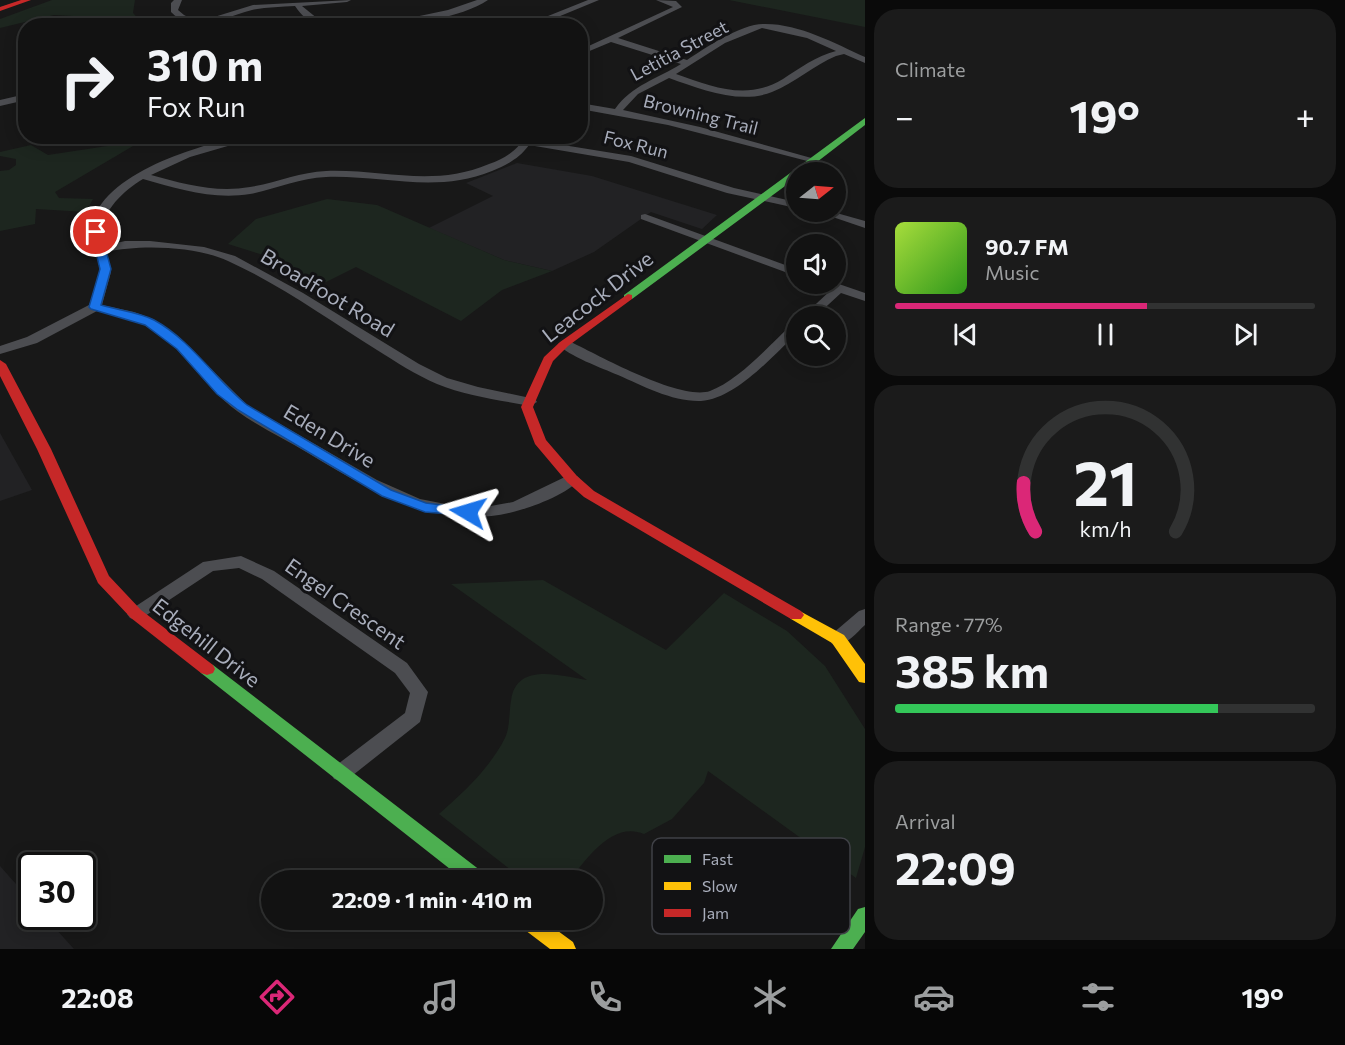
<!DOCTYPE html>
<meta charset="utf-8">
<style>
:root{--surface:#121212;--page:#1b1b1b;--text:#f1f3f6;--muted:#9c9e9f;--line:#313232;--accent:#db2777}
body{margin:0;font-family:Commissioner,sans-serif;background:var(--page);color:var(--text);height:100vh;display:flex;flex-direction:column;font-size:22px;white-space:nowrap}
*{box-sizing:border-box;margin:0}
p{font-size:20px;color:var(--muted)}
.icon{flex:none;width:33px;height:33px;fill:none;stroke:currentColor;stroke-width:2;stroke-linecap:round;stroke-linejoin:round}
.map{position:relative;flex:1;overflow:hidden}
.side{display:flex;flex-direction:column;gap:9px;padding:9px;background:#0a0a0a;width:480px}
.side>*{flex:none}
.hud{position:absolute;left:18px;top:18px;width:570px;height:126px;border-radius:24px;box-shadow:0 3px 15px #0003,0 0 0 2px var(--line);background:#121212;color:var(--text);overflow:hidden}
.needle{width:39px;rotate:73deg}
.tools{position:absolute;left:786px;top:162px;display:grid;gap:12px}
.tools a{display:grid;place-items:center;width:60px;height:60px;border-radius:50%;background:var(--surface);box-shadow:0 3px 15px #0003,0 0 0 2px var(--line);font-size:30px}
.speed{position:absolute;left:18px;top:852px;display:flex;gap:12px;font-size:30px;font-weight:700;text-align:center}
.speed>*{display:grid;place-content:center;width:78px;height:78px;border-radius:50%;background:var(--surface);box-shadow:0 3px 15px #0003,0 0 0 2px var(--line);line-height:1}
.speed .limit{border:3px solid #111;border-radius:9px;background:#fff;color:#111}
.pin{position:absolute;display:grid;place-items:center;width:51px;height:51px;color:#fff;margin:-26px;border:3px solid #fff;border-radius:50%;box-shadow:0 2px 6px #0007}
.me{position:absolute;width:66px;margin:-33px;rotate:277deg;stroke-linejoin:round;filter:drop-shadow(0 0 4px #0008)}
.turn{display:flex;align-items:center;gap:21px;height:126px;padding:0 30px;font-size:27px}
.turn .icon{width:78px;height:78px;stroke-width:2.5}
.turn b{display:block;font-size:42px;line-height:51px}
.big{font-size:45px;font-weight:700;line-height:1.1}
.side .widget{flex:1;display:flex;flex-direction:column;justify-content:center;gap:9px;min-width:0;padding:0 21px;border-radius:24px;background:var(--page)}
.side .dial{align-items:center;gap:0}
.dial svg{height:156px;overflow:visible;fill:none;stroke:var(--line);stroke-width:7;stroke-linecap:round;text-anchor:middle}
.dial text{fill:var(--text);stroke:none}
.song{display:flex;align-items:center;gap:18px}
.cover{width:72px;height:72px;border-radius:9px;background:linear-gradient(135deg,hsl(80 70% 55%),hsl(110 70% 35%))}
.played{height:6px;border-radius:3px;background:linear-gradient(90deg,var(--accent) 60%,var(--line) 60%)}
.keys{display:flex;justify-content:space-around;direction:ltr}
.heat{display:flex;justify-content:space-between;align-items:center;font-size:33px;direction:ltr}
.charge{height:9px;border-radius:4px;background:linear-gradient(90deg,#34c759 77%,var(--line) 0)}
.trip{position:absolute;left:261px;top:870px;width:342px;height:60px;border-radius:30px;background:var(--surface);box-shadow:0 3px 15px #0003,0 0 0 2px var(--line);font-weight:700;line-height:60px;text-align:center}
.tab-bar{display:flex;height:96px;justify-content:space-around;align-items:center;background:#070707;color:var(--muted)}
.tab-bar .icon{width:42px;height:42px}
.tab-bar .on{color:var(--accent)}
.tab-bar b{font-size:27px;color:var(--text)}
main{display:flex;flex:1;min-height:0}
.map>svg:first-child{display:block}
.built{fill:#222224}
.green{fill:#1d261f}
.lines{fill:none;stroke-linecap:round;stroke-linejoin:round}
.street{fill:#4c4d51;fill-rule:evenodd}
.fast{fill:#4caf50;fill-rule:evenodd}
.slow{fill:#ffc107;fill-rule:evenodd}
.jam{fill:#c62828;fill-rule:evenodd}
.route{fill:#1a73e8;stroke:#114b97;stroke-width:1.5}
.labels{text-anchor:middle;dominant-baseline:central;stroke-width:6;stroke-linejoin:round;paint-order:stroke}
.far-street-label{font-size:18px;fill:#a8adbb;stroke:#121214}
.street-label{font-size:21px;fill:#a8adbb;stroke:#121214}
.key{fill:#121214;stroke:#3f4046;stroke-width:1.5}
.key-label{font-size:16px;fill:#a8adbb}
</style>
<main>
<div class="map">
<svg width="865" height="949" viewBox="0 0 865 949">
<rect width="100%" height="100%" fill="#181818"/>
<path class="built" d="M517,163L592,176L717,215L702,229L651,212L594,252L552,271L504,260L429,228L493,196L466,183Z
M0,433L32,490L0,501Z
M0,866L31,901L32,916L45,917L74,949H0Z"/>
<path class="green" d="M52,0H135L133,13L144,25H105L91,17L54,15L0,28V19Z
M729,0H865V27Z
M127,143L133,146L55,192L59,198L93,199L86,212L36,209L35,224L0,231V171L9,170L16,165V159L0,156V152L31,145L48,155Z
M327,199L377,205L504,260L552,271L502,290L461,321L356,267L316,287L260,254L228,244L256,219Z
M543,580L666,650L724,593L787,631L825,666L865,729V847L856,878L708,771L704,783L672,819L644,834C612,821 588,858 569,880H524L439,814C465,791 489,769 505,738C510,728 509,712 511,701C516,661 561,676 587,680L451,584Z"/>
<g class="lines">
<path class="street" d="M174,0H182L178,10L184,15L198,22L253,5L351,0L347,2L302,6L318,19L344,26C323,26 307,25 295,6C281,7 266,7 252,10C222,17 197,38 171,12V3Z
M477,0H488C462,18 404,26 372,26L448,10Z
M588,0H599L536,26H523Z
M656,0L676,1L682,7L618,38L687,60C705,48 741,24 763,24C798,23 834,43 865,57V63L844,54L836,56C814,65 795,83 772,92C740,105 700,89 669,78L638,94L623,110L700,127L815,159V163L668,125L580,109V103L615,109C632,85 657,79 681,64L611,42L580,55V50L673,7ZM762,28L807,38L836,51C816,56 800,68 783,79C747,101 713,87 676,74L725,43Z
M26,94V100L0,106V100Z
M241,136H262L190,157L151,175C183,184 216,193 250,187C276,183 300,172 326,171C384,169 432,188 489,164C501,160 512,154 520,144L462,139L457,136L526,139L631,156L734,188L796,202V208L727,193L629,162L529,145C519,159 506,165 492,171C436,194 383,175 326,177C299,178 276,189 250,194C213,200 178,189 143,179C120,193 95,217 104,246L125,241H150L204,247L235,256L303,293L419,364L447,378L478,387L535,399L537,402L530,406C499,400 466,396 437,384C416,375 396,362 377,350C329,320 279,284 228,261C196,246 140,244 106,252L111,272L102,305L134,312L153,319L179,337L247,405L377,480L420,499L461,507H485L513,502L567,476H577L580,479C570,492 536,506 520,510C441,534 373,492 308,453C285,439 259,427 237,411C202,386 182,342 140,323C127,316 111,314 97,311L37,343L0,354V346L27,337L89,305C94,292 101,278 99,265C97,254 90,245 90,234C94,175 195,147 241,136Z
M818,212H833L865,221V228Z
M645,214L796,269V276L641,219V215Z
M836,283L865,293V301L841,293L816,316H803L831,290L821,287L819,284Z
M796,323V334C773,356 735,399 701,401C673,402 643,386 618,375C602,368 568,356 558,344L564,340L569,341C598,355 680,401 710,391C738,381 770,345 792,324Z
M241,556L274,571L407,663L428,692L420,722L348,779L341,781L334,779L331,773L334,767L405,713L410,693L395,673L262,579L239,568L213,571L142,618L136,620L130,618L127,614L130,610L203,562Z
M865,609V625C855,634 845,648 832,644L829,639L832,634L859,611Z"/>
<path class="fast" d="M865,118V125L804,172H796V178L632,299H624V295Z
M207,663L213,665L485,874L487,880H464L201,673L199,669L201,665Z
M865,907V932L853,949H831L858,909Z"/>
<path class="slow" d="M796,609L844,635L865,664V683L859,682L832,643L791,619L788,615L791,611Z
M518,920H543L573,942L576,949H550L521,927Z"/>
<path class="jam" d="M21,0H31L0,11V7Z
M628,294L632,295V299L568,346L553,361L533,407L546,440L577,476L594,491L801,611L804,615L801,619H791L584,497L567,482L535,444L521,407L544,357L560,342Z
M0,360L6,364L51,449L109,576L141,610L213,665L215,669L213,673L207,675L201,673L131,618L98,583L37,449L0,376Z"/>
</g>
<path class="route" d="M96,229L101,232L111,269L101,305C117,310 139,312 154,320C191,340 215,379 247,405L391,490L426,503L473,509L475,512L473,516L425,512L382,496L238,410L217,394L177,349L145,325L91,309L89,307L100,269L91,232Z"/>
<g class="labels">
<g class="far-street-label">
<text transform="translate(679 50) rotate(-28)">Letitia Street</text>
<text transform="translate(701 114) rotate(14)">Browning Trail</text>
<text transform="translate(636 144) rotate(14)">Fox Run</text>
</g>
<g class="street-label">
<text transform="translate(328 292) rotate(31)">Broadfoot Road</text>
<text transform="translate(597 296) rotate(-38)">Leacock Drive</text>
<text transform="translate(330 435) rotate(31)">Eden Drive</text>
<text transform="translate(346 603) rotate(35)">Engel Crescent</text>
<text transform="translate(207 642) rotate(38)">Edgehill Drive</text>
</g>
</g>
<rect x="652" y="838" width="198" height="96" rx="9" class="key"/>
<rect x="664" y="855" width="27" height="8" fill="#4caf50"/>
<rect x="664" y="882" width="27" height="8" fill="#ffc107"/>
<rect x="664" y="909" width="27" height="8" fill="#c62828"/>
<g class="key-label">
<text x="702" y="865">Fast</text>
<text x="702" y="892">Slow</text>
<text x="702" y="919">Jam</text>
</g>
</svg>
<div class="tools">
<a><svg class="needle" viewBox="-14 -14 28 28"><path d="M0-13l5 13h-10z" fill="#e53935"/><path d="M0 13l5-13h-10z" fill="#9c9e9f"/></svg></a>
<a><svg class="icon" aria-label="sound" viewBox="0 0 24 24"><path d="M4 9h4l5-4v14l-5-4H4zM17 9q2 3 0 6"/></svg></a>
<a><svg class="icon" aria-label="search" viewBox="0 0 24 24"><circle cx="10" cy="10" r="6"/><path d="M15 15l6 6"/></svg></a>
</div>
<div class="speed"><div class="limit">30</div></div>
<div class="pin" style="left:96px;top:232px;background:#d93025"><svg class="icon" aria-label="arrive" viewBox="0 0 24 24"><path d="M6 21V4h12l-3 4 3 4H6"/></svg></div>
<svg class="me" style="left:468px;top:512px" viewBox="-20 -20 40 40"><path d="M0-17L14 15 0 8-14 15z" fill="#1a73e8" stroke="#fff" stroke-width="4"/></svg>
<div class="trip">22:09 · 1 min · 410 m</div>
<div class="hud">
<div class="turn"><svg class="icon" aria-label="right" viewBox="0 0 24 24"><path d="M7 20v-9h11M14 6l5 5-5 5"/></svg><div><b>310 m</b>Fox Run</div></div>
</div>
</div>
<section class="side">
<div class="widget"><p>Climate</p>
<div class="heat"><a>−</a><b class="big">19°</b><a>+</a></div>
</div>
<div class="widget">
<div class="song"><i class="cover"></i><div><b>90.7 FM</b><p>Music</p></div></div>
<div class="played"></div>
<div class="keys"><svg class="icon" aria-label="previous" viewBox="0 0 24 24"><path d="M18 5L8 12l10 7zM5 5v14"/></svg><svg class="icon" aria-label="pause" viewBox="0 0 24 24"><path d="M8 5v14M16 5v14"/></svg><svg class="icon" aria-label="next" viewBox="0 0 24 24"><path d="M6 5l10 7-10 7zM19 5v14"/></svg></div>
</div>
<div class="widget dial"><svg viewBox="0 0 100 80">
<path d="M14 69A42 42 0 1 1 86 69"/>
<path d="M14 69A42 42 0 0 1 8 44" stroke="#db2777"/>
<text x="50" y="56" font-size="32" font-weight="700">21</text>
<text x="50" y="72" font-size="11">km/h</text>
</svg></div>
<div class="widget"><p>Range · 77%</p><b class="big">385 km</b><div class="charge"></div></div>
<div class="widget"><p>Arrival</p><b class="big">22:09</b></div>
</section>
</main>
<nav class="tab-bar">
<b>22:08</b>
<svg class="icon on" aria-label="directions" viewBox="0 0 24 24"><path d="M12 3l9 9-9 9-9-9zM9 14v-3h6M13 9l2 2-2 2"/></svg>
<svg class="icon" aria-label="music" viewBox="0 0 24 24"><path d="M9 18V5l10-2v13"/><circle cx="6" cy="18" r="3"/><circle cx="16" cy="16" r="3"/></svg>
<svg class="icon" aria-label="phone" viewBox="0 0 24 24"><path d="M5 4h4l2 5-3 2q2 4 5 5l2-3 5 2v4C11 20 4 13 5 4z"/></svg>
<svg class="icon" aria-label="climate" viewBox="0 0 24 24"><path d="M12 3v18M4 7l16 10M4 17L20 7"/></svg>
<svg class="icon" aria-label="car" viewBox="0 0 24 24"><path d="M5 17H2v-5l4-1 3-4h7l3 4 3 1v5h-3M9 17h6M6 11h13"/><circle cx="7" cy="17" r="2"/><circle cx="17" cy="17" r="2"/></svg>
<svg class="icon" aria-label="filters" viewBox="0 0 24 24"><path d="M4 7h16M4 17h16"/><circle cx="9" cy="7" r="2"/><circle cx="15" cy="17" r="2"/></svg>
<b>19°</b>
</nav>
